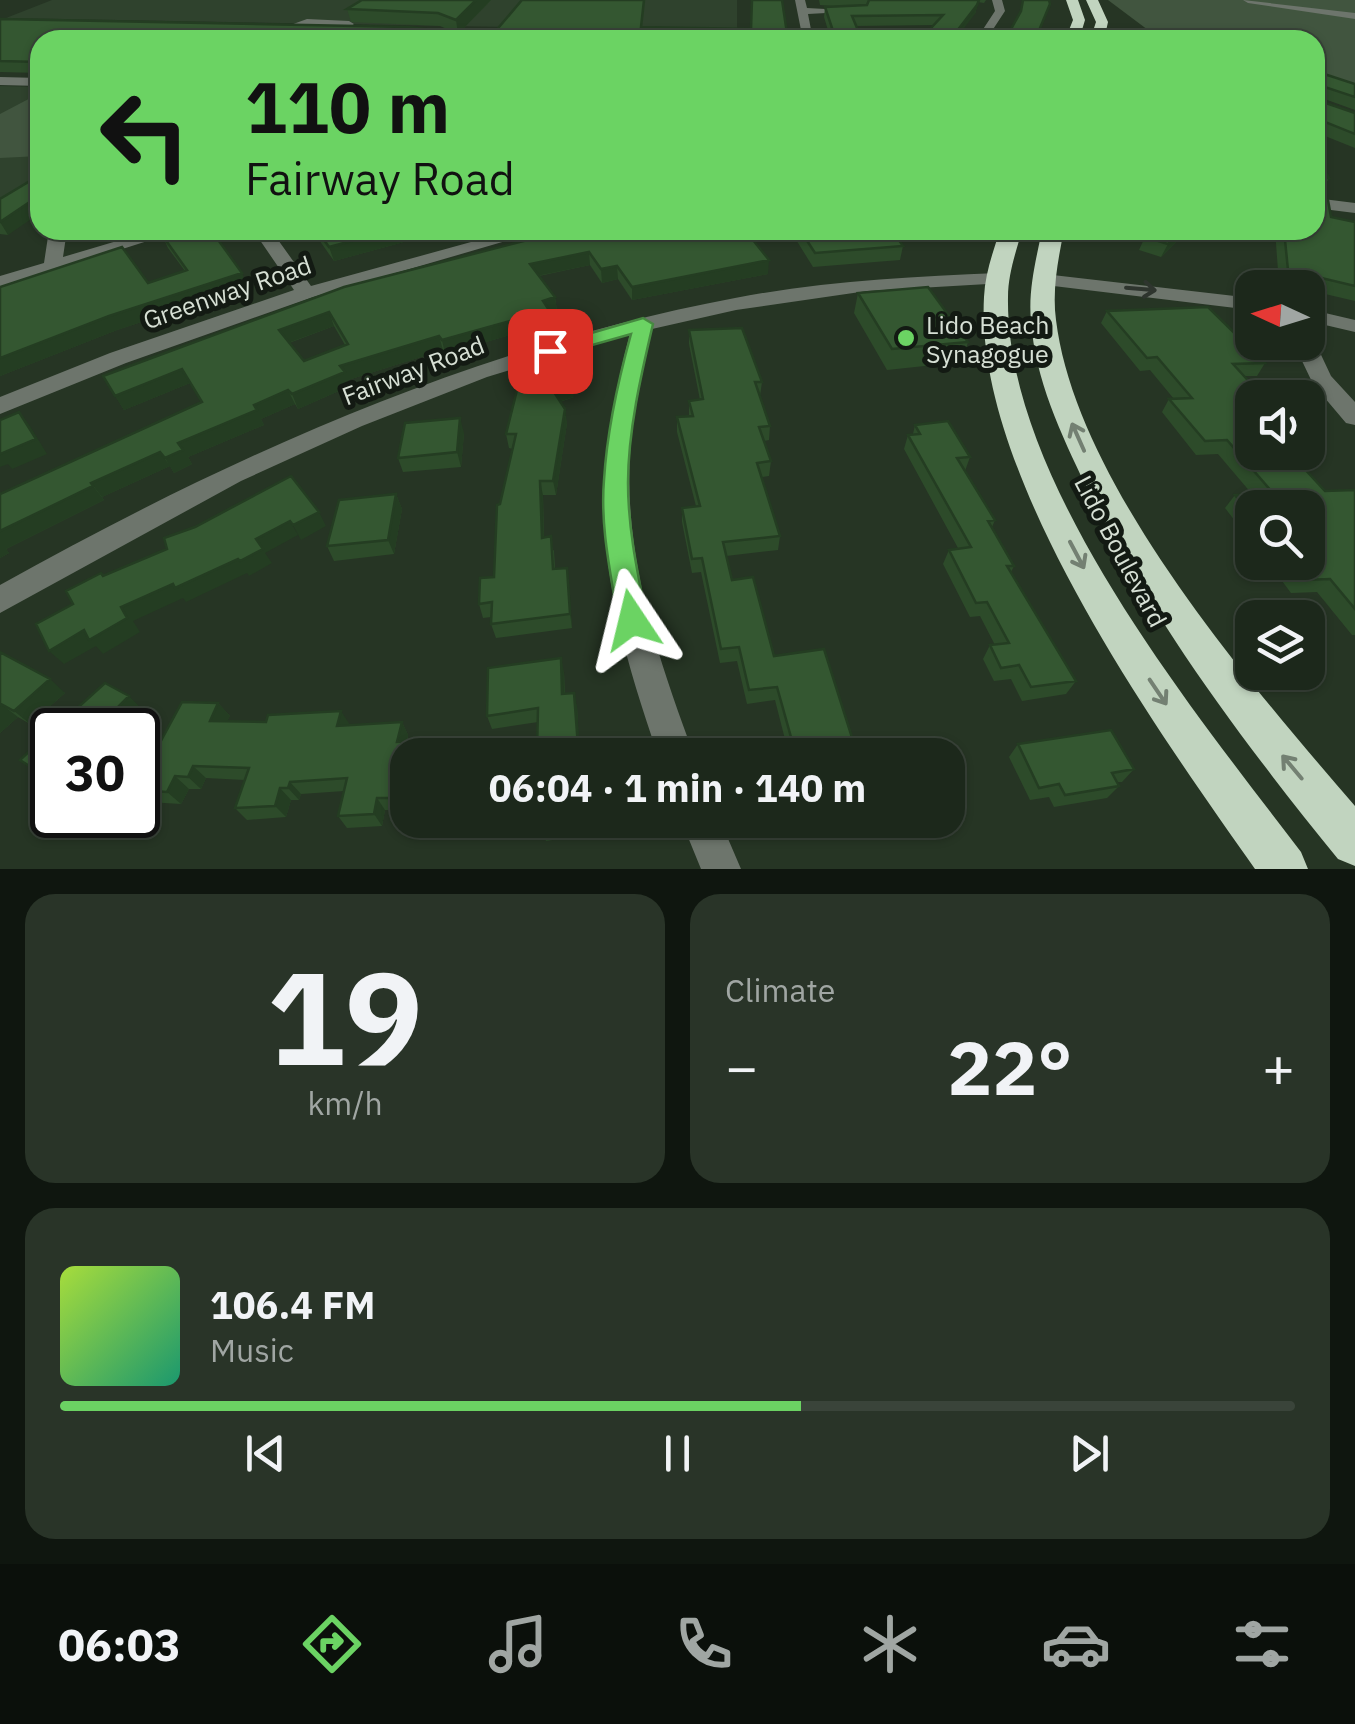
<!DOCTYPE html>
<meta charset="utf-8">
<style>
:root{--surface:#1c281b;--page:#293428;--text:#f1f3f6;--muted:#a0a6a3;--line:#3a443a;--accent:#6bd363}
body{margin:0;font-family:"IBM Plex Sans",sans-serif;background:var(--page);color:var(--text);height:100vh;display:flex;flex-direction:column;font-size:38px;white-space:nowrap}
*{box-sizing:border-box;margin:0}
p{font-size:32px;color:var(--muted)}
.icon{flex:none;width:55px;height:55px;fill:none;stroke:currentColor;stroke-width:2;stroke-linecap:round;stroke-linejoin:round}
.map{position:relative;height:869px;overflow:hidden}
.details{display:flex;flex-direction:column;gap:25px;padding:25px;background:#0f160f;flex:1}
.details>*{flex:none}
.guide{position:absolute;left:30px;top:30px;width:1295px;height:210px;border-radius:30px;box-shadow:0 2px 8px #0004,0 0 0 2px var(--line);background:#6bd363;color:#111;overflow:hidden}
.needle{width:65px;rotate:274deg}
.buttons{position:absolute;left:1235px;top:270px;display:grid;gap:20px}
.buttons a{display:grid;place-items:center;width:90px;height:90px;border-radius:20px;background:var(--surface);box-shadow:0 2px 8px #0004,0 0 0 2px var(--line);font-size:50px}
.speed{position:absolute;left:30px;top:708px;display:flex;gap:20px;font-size:50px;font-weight:700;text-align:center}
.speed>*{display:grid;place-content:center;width:130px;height:130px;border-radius:50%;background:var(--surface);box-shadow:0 2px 8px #0004,0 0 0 2px var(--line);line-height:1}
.speed .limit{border:5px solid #111;border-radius:15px;background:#fff;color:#111}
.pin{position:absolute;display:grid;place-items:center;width:85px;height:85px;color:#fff;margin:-42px;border-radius:20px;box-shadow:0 5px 15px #0006}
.me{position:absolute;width:110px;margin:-55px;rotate:350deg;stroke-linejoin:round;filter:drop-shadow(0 0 8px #0008)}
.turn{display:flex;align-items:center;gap:35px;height:210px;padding:0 50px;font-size:45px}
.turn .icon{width:130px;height:130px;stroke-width:2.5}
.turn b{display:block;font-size:70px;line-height:85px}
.big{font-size:75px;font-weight:700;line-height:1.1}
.details .tile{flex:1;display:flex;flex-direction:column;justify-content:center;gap:15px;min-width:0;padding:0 35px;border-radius:30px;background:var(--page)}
.details .dial{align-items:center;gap:0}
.dial b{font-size:130px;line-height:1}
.song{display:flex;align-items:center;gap:30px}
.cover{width:120px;height:120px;border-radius:15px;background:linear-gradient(135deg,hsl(80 70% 55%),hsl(160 70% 35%))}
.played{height:10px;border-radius:5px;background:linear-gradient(90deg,var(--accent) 60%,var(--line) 60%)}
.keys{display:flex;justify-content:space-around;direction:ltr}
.heat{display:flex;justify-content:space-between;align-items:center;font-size:55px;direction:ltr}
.details .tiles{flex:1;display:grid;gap:25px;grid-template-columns:1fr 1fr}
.tile:last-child{grid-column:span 2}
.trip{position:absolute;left:390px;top:738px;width:575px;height:100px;border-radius:30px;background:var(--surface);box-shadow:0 2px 8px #0004,0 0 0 2px var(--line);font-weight:700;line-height:100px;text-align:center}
.tab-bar{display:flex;height:160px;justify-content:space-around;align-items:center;background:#0b100b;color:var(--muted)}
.tab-bar .icon{width:70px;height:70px}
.tab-bar .on{color:var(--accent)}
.tab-bar b{font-size:45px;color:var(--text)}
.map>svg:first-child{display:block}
.built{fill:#2f422d}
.green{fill:#41553f}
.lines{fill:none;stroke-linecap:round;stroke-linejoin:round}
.minor{fill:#6d756c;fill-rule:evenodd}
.highway{fill:#c1d4bf;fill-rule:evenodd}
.wall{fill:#2d4b2a;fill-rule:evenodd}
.shaded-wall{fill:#243d22}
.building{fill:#345731;stroke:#243d22;stroke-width:2.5;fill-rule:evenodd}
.oneway{stroke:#2e352e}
.oneway2{stroke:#738072}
.route{fill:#6bd363;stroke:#468940;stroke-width:2.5}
.poi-dot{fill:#6bd363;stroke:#131a13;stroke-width:4}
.labels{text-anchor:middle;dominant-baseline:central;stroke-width:10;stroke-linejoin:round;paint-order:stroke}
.street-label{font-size:25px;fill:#d7e0d5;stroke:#131a13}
.poi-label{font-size:25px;fill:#d7e0d5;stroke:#131a13;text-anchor:start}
</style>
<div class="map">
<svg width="1355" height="869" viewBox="0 0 1355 869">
<rect width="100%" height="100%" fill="#263524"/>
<path class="built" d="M52,0H737V31L6,18Z
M0,86L40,87V176L0,202Z"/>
<path class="green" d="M1108,0H1355V91L1315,77V40L1156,36Z
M40,93V156L0,158V114Z"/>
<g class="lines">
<path class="minor" d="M795,0H805L807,8L862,11L808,14L813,40H803Z
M992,0H1002L1005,11L986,40H976L995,11Z
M1243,0L1355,13V19L1248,3Z
M307,19L349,21L354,24L345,31L341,27L308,25L290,30L285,27Z
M415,27L462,38L463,40L411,32Z
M0,77L40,78V86L0,85Z
M1315,198L1355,203V213L1315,208Z
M49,230H67L63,257L154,230H182L0,288V276L44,263Z
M253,230H271L311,286L515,230H544L313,297L126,363L0,414V397L110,353L294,290Z
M998,273L1005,275V283L867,291L736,310L652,329C644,366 635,404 631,442C621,551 657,655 694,755H658C603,595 585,501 630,334L487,377L362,426L241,481L0,613V585C231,456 474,347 735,298C822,281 910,277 998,273Z
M1044,274L1252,298V310L1037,284L1034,280Z
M1308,309L1355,320V332L1308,321Z
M1308,336L1315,342L1331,376L1355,402V425L1346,423L1313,384L1293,342H1308Z
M681,820H720L741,869H701Z"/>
<path class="highway" d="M1066,0H1078L1085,20L1079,40H1065L1073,20Z
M1086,0H1098L1108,22L1104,40H1090L1096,22Z
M1000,230H1022C1016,252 1008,274 1008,297C1005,481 1194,711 1301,852L1308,869H1255C1155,727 974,475 984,297C985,274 993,252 1000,230Z
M1042,230H1064C1058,260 1052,290 1056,320C1076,484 1250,684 1355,806V866L1338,859C1243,742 1153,622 1086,486C1061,434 1035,379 1031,321C1028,290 1036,260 1042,230Z"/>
</g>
<path class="wall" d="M491,0L458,34L440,26L351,22L347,9Z
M819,0H986L984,3L978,2L975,14L934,25L856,26L862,40H831L824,17L825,7H843L820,5Z
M0,19L40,40V73L0,72Z
M1315,71L1355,84V110L1319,97L1320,101L1355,113V148L1315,132Z
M1315,153L1329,178L1322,191L1320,190L1319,196L1331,217L1355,222V301L1308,290V288H1296L1279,284L1275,230H1315Z
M0,199L8,235L0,234Z
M312,230H448L334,261Z
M567,230L768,274L632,300L618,279L602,283L590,265L539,276L555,297L557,311L550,313L551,323L445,354L443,350L348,380L350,386L298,409L295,404L261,419L264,425L188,457L192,464L174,473L170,466L102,497L104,500L6,549L9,553L0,558V494L201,402L190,383L124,410L103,376ZM334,326L345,345L304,361L289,343Z
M790,230H892L903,246L900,260L813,267Z
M162,235L248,287L117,330L0,376V287L148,283L185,271L168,248Z
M1145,237L1176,242L1161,257L1139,250Z
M858,293L968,342L962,362L887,370L854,313Z
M1107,311L1265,363L1257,376H1244L1252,452L1325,491L1355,490V635H1352L1317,592L1291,593L1268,562H1308L1252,508V543L1225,508L1235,495L1252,494L1218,454L1196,455L1162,412L1169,399H1174L1150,370L1140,371L1101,323Z
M689,330L762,382L760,396L770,426L769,440L764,441L771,461L769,476L762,477L780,536L778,550L726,556L732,580L774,656L855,747L916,755H789L775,700L747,704L737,661L720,663L701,572L692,573L682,522V508L696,506L677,432V417L689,416V401L700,400L689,344Z
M538,373L574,397L560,402L567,423L556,495H543L544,537L554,551L555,569L567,568L572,628L496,638L491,624V617L483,618L479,604L494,577L500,504L513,449L509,448L506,434L539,379Z
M915,425L970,457L965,471L995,520L992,527L1014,566L1011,572L1076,681L1066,694L1022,701L1011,679L994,681L983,659L990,645H995L980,616L970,617L943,564L949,550L958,548L904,449L908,435L913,434Z
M464,433L461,467L403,472L398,458Z
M396,494L402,509L394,554L334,561L327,546Z
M0,652L65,693L30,724L18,717L0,733Z
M564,672L565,694L577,706L579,746L538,722L492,729L487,716Z
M218,703L230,716L227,721L349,725L402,722L408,735L407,741L436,753L408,755V802L401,803L399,810H385L382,826L347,828L338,816L344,791L301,794L299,800H291L286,817L247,820L235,808L245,780L206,778L201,789H189L181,804L148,802L138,793V783Z
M1018,744L1134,769L1122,782H1117L1119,786L1107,798L1054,807L1049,797L1030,800L1009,757Z
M494,820H534L496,826Z
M597,820L598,833L546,841L542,830Z"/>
<path class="shaded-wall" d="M476,0H491L458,34L456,20Z
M979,0L975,14L955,40H950Z
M40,195V213L8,235L0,222Z
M393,230H448L334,261L329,247Z
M1182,230L1176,242L1161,257L1168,244Z
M589,252L590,265L532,277L530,264Z
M769,260L768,274L632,300V287Z
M617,266L618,279L602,283L601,269Z
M242,273L248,287L117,330L0,376V358L109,316Z
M555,297L557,311L550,313L551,323L445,354L442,340Z
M329,312L334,326L285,344L279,330Z
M439,336L443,350L348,380L350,386L298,409L292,394L340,366Z
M182,369L190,383L124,410L115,396Z
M572,383L574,397L555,403L552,389Z
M288,390L295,404L261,419L264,425L188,457L192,464L174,473L165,458L178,443L254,405Z
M565,409L567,423L556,495L553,481Z
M19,412L30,426L47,454L12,469L8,464L0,467V453Z
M460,418L464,433L461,467L457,452Z
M160,452L170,466L102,497L91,483Z
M540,481L543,495L544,552L542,538Z
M93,486L104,500L6,549L9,553L0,558V531Z
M396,494L402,509L394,554L388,540Z
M319,512L326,526L301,540L293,525Z
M290,521L298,535L265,553L272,563L249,576L247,573L186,602L183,598L133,621L140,632L103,654L96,646L64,664L49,651L121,607Z
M567,568L569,582L572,628L570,614Z
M561,658L564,672L565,708L562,694Z
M50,679L65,693L30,724L14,711Z
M574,693L577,706L580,755L578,746Z
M129,696L143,710L128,724L114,711Z
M218,703L230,716L221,734L210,721Z
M1,704L18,717L0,733V705Z
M341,711L350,725L337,726Z
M402,722L408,735L404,754L397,742Z
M138,725L152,738L138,752V730H133Z
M430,740L436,753V755H427Z
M52,766V782L43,775Z
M193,766L206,778L201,789L188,777Z
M175,776L189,789L181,804L167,792Z
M290,782L301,794L299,800L288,788Z
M280,788L291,800L286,817L275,806Z
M393,791L401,803L399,810L391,798Z
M377,798L385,810L382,826L374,814Z"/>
<path class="building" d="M362,0H476L456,20L438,13L347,9Z
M522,0H644L641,27L751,29L752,0H782L788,40H488Z
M869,0H979L977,5L950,40H920L943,15L852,16L862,40H836L825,7L867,5Z
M1023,0H1049L1050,4L1035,40H1005L1021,11Z
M0,19L408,27L448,32L440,40H40V62L0,61Z
M1315,71L1355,84V97L1322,86L1317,89L1320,101L1355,113V134L1315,118Z
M1315,153L1329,178H1323L1319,196L1328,200L1331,217L1355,222V286L1288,270L1284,230H1315Z
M40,175V195L0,222V199Z
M177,230H211L242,273L109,316L0,358V287L122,247L148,283L187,270L162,235Z
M317,230H393L329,247Z
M567,230H745L769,260L632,287L617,266L601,269L589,252L530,264L555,297L543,301L549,310L442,340L439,336L340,366L345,372L292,394L288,390L254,405L257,410L178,443L183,450L165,458L160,452L91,483L93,486L0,531V494L202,402L182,369L115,396L103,376L344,287ZM329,312L348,344L304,361L279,330Z
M800,230H892L903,246L815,253Z
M1152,230H1181L1168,244L1145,237Z
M928,287L968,342L892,349L858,293Z
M1208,307L1265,363L1233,364L1264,398H1252V452H1289L1325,491L1355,490V609L1330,579L1304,580L1290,562H1308V508H1252V516L1235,495L1273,493L1227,440L1205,441L1169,399L1192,398L1157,357L1147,358L1107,311Z
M742,328L762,382H755L770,426L759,427L771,461L757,463L780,536L723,542L732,580L753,577L774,656L824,649L855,747L910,738L916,755H796L777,687L749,690L739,647L721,649L702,558L692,559L682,508L700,506L677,417L693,416L689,401L703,399L689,330Z
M560,366L572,383L552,389L565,409L553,481H540L542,538L551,536L553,569L567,568L570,614L491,624L492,602L479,604L480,578L494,577L497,505L500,504L516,434H506L518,386L542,378L538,373Z
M19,412L36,439L0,454V420Z
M460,418L457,452L398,458L405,423Z
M948,421L970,457L957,458L995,520L988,521L1014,566H1007L1076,681L1031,687L1019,665L1001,668L990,645L1009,643L987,602L976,603L949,550L971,547L908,435L920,434L915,425Z
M291,476L319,512L293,525L290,521L256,539L263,549L240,561L238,559L175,588L173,584L121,607L127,618L89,640L84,630L49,651L36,624L73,604L66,591L101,573L103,576L167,549L164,538L195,527Z
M396,494L388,540L327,546L339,500Z
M0,652L50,679L14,711L1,704L0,705Z
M561,658L562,694L574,693L578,746L590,744L591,755H517L537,752L538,708L487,716L488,668Z
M105,683L129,696L114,711L138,725L133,730H53Z
M182,702L218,703L210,721L266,722L268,715L341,711L337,726L402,722L397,742L430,740L427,755H408V790L393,791L391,798H377L374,814L338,816L347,778L290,782L288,788H280L275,806L235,808L249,768L193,766L188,777L175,776L167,792L138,790V783Z
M52,730V766L43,775L20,760Z
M1111,730L1134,769L1112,773L1119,786L1065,795L1059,784L1039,788L1018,744Z
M542,820H596V821L542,830Z"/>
<defs><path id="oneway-shaft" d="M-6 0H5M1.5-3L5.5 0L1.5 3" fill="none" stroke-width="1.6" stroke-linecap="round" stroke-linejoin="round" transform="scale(2.5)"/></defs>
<use class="oneway" href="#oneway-shaft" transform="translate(1141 289) rotate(5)"/>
<g class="oneway2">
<use href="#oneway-shaft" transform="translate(1078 437) rotate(-114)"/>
<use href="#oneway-shaft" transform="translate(1077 555) rotate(62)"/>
<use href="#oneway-shaft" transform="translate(1158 692) rotate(56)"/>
<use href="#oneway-shaft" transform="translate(1292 767) rotate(-130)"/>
</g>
<path class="route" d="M643,318L653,324C641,375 628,431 628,483C628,530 638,575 647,620L643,629L632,633L622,629L618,620C611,574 600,527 604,480C607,431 618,381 631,334L550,357L540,351L543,347Z"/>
<circle class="poi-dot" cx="906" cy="338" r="10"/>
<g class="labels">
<g class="street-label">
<text transform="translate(227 292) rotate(-19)">Greenway Road</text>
<text transform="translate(413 370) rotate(-21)">Fairway Road</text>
<text transform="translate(1121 551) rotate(62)">Lido Boulevard</text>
</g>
<g class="poi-label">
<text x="926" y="324">Lido Beach<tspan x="926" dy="29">Synagogue</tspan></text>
</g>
</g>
</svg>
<div class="buttons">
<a><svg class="needle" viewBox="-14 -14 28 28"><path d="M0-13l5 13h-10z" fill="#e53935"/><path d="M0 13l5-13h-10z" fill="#a0a6a3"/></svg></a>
<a><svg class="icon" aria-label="sound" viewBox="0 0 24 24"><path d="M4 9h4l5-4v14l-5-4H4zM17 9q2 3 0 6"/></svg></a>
<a><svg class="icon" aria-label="search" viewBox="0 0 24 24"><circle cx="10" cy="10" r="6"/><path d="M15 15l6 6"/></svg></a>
<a><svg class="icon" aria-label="layers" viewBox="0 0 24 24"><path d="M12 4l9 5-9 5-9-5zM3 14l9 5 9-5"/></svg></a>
</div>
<div class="speed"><div class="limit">30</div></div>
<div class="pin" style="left:550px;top:351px;background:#d93025"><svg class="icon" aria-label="arrive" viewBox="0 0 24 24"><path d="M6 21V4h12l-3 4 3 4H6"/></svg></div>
<svg class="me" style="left:632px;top:620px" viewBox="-20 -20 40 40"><path d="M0-17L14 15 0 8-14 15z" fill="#6bd363" stroke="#fff" stroke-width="4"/></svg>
<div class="trip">06:04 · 1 min · 140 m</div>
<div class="guide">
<div class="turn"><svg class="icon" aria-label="left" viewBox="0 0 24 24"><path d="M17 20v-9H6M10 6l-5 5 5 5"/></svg><div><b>110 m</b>Fairway Road</div></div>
</div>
</div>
<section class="details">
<div class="tiles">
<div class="tile dial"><b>19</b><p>km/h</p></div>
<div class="tile"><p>Climate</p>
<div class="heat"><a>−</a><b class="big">22°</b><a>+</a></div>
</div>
<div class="tile">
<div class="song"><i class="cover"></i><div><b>106.4 FM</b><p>Music</p></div></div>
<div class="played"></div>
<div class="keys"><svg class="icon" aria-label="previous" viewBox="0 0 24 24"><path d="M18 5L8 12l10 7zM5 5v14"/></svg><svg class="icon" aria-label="pause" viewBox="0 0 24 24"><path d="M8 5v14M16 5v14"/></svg><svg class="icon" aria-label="next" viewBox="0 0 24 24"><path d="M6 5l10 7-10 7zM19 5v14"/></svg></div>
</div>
</div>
</section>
<nav class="tab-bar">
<b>06:03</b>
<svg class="icon on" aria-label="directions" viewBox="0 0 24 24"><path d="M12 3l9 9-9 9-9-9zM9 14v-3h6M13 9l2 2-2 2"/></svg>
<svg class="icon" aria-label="music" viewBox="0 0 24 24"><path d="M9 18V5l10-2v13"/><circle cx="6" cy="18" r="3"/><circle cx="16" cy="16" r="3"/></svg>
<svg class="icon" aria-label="phone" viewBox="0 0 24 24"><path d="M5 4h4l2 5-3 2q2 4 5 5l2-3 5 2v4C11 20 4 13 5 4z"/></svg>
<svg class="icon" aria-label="climate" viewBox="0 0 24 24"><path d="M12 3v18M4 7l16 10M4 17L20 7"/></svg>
<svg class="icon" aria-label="car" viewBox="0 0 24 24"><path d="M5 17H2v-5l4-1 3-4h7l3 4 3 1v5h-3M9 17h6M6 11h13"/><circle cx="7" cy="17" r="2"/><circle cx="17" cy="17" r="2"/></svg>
<svg class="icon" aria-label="filters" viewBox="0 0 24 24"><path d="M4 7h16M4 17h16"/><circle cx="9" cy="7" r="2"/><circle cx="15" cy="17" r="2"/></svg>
</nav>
